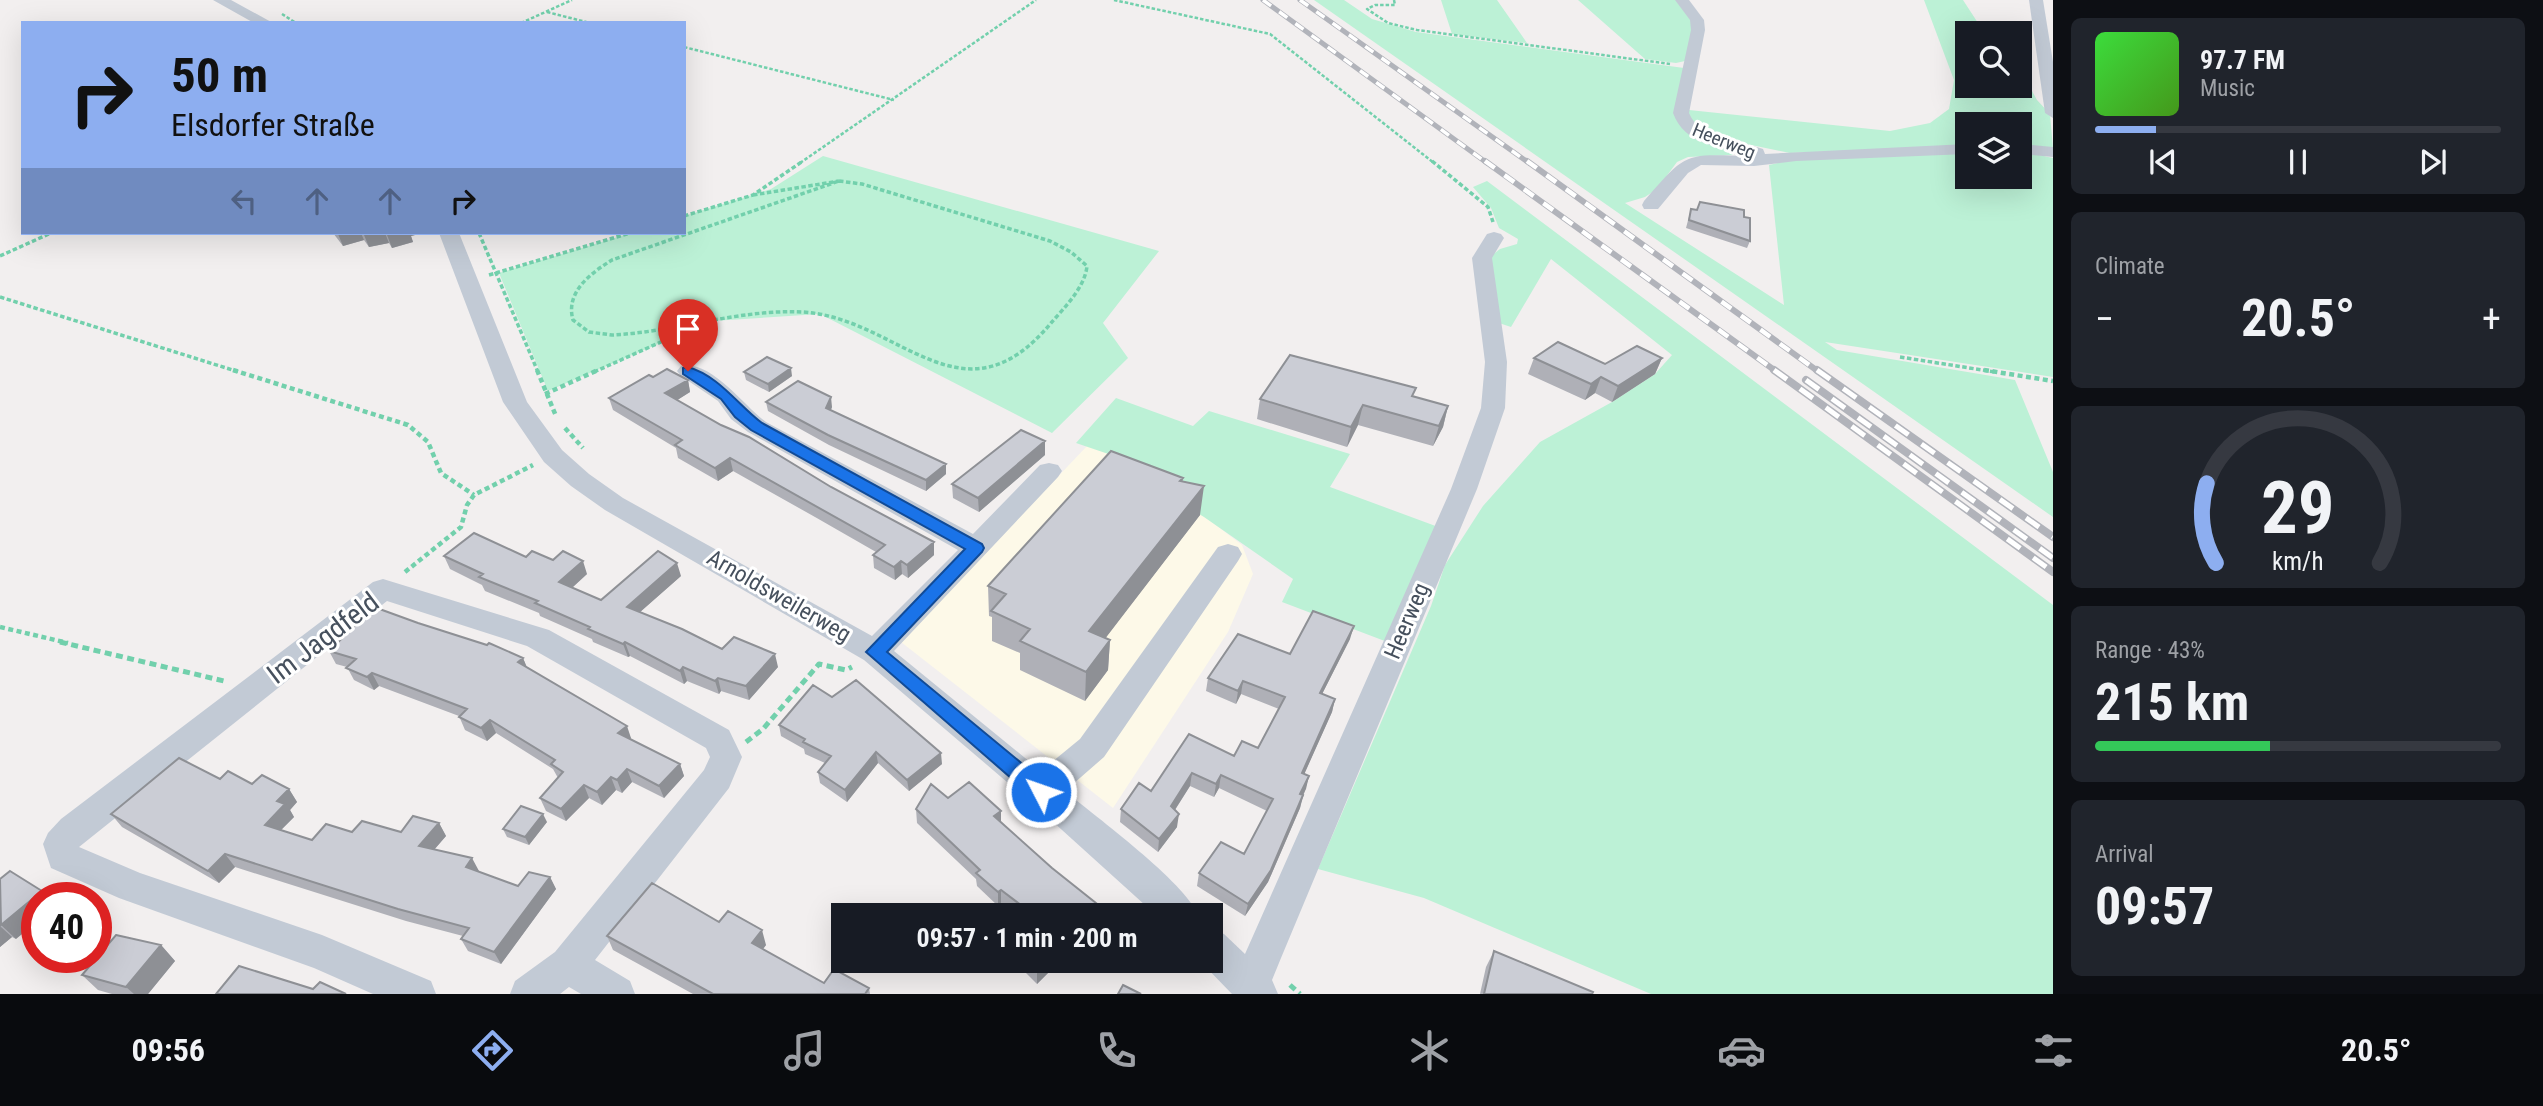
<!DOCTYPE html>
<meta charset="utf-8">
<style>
:root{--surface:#171b24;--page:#20242c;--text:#f1f3f6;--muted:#9ea1a6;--line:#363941;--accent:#8daef0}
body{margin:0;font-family:"Roboto Condensed",sans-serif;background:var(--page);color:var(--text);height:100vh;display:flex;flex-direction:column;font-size:26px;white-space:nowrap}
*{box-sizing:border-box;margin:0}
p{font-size:23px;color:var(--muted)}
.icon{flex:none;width:38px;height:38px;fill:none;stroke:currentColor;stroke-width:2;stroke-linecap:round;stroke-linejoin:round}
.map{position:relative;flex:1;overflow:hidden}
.side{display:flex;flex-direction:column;gap:18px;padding:18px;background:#0d0f14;width:490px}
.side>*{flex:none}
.guide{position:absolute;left:21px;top:21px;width:665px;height:214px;border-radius:0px;box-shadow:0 7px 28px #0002;background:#8daef0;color:#111;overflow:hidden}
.buttons{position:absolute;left:1955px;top:21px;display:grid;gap:14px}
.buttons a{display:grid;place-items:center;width:77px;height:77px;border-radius:0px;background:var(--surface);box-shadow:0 7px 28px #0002;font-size:35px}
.speed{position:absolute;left:21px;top:882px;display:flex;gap:14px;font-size:35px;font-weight:700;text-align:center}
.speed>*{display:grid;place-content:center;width:91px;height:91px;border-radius:50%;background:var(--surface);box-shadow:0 7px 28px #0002;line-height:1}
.speed .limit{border:10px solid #d22;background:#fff;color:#111}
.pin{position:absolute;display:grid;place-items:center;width:60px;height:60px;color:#fff;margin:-72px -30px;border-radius:50% 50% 50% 0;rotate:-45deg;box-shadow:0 0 7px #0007}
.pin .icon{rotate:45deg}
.me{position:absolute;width:77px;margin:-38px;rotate:311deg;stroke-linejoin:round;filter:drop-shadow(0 0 5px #0008)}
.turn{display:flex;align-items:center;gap:24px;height:147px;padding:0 35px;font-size:32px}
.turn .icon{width:91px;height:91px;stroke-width:2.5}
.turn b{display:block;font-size:49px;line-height:60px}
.lanes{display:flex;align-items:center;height:66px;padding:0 35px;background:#0003;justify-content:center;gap:35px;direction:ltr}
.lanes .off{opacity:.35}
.big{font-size:52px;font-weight:700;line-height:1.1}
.side .tile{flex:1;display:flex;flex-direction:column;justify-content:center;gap:10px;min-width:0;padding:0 24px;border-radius:10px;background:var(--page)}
.side .dial{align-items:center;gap:0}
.dial svg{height:182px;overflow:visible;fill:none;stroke:var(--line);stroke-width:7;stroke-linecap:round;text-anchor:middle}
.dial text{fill:var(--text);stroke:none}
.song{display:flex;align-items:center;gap:21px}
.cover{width:84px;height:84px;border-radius:10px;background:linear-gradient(135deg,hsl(120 70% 55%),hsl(100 70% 35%))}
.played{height:7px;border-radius:4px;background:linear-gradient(90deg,var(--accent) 15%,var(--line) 15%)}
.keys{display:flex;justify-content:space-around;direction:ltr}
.heat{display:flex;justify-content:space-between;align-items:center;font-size:38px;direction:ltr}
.charge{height:10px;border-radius:5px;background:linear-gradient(90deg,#34c759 43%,var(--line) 0)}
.trip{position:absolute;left:831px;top:903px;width:392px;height:70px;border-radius:0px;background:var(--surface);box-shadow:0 7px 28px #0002;font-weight:700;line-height:70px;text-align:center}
.menu{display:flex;height:112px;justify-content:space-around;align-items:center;background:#090b0e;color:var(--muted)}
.menu .icon{width:49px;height:49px}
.menu .selected{color:var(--accent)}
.menu b{font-size:32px;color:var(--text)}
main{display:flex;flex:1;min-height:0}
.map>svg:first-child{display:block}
.commercial{fill:#fdf9e8}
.green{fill:#bcf1d6}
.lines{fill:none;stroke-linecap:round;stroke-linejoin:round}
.path-far3{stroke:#72d0ac;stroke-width:2.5;stroke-dasharray:3.5 2;stroke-linecap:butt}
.path-far2{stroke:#72d0ac;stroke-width:3.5;stroke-dasharray:4.5 2.5;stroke-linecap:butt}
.path-far1{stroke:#72d0ac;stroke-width:4.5;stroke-dasharray:5 3.5;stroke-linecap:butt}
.path{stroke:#72d0ac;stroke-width:5;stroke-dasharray:7 4.5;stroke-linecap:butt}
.minor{fill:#c2cad5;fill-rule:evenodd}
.rail-far2-casing{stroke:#b1b3ba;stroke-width:5}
.rail-far1-casing{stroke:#b1b3ba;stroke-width:6}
.rail-casing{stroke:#b1b3ba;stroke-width:8}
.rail-far2{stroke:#fff;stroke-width:3.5;stroke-dasharray:10;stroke-linecap:butt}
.rail-far1{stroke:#fff;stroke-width:4.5;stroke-dasharray:12;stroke-linecap:butt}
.rail{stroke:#fff;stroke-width:5;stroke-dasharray:16;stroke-linecap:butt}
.wall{fill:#afb0b7}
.shaded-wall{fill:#8e9095}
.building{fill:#cbcdd5;stroke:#8e9095;stroke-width:2}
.route{fill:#1a73e8;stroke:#114b97;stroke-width:2}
.labels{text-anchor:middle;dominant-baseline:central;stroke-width:6;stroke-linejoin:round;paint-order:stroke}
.far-street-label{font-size:19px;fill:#46505d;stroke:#fff}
.street-label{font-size:23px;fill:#46505d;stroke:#fff}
.near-street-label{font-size:28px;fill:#46505d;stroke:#fff}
</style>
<main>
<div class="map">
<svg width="2053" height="994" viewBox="0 0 2053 994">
<rect width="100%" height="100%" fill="#f2efef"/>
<path class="commercial" d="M1087,446L1133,462L1242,545L1253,574L1228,632L1113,808L901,642Z"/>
<path class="green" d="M1314,0H1344L1372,19L1416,32L1684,68L1676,118L1736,150L1732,155L1688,157L1677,162L1657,189L1645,197L1625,203L1784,305L1769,165L1801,158L1967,151V177H2020V151L2053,158V377L1825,342L1837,350L2015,380L2053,472V517Z
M1441,0H1497L1527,43L1452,34Z
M1578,0H1678C1699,24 1693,33 1685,61L1676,63L1645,59Z
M1924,0H1963L1978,23L1980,33H1967V86H2020L2021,71L2037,100L2050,114L2053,149L2020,147V124H1967V146L1790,153L1708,136L1689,118V110L1890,131L1930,123L1949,109L1954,80Z
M823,156L1159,251L1103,323L1128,358L1052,433L820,314L712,321L548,391L499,273L631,233H684V216L771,189Z
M1487,181L2053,605V994H1651L1424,898L1318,869L1431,606L1445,565L1483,506L1540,442L1612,402L1655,374L1672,355L1551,259L1511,327L1496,322L1487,259L1500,249L1517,244L1518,239L1499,228L1491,208L1473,187Z
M1116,398L1193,426L1209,411L1350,454L1330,487L1441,528L1390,643L1282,602L1293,579L1204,517L1126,470L1132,462L1076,443Z"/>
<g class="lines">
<path class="path-far3" d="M1114,0L1270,34L1434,163
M1394,0L1395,5H1375L1367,9L1388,23L1417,30L1670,64
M547,12L590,23
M282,14L296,23
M521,23L572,0
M684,47L894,100
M800,163L1036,0"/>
<path class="path-far2" d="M1432,161L1488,207L1493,222
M839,181L862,184L1050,241L1071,252L1087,266C1085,287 1065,307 1051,323C962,430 899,317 802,312C738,309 676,332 612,335L589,332L573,320C565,292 591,273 612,260Z
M753,195L839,181
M684,216L753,195L803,161
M479,233L538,372
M0,256L51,233
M489,275L630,233
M0,297L239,372
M1900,357L1995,372
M594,372L701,324"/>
<path class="path-far1" d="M233,370L408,425L428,442L441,473L474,495
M537,370L556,416
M1984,370L2053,381
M545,394L598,370
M565,428L583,448
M405,572L461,527L467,505L474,495L533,465
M0,627L68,643"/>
<path class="path" d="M60,642L224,681
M746,742L763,729L819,664L846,670L852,667
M1290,985L1300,994"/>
<path class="minor" d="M213,0H231L273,23H254Z
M1675,0H1689L1704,20L1705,30L1689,113C1700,140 1739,141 1763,149L1765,154L1967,144V154L1796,161L1754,166L1701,165L1688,173L1658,209H1644L1642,205L1644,201C1687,152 1683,154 1747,156C1719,145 1685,146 1673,113L1691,30L1690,20Z
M2029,0H2043L2053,62V118L2045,113Z
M2020,144L2053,147V157L2020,154Z
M1494,232L1501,234L1504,238L1492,258L1507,362L1505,408L1477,489L1281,958L1272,980L1278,994H1232L1200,961H1211V928L1224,934L1245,954L1451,489L1481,408L1485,362L1472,258L1487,234Z
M439,233H459L527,402L562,450L589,474L623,498L872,636L958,550L748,432L731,419L718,401L681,376L677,371L681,366C710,359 744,406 766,422L973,534L1040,465L1049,463L1058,465L1062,471L1058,477L894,651L1041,771L1080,739L1218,547L1228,544L1238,547L1242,554L1238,561L1104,757L1065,791C1096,817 1185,882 1198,915H1156L1041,811L864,660L605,510L571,486L544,462L503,402Z
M383,579L549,630L729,730L742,757L729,788L595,960L630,981L635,994H581L569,987L560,994H510L515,981L555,952L704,770L710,757L706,748L527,646L387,601L79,847L140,873L322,935L431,981L436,994H373L314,968L119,898L51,868L43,844L48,833L61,819L373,582Z"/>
<defs>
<path id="rail-far2" d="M1263,0L1487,163
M1300,0L1529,163"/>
<path id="rail-far1" d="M1485,161L1777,372
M1527,161L1819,372"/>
<path id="rail" d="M1774,370L2053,572
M1817,370L2053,537
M1806,380L2053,558"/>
</defs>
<use href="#rail-far2" class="rail-far2-casing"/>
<use href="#rail-far1" class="rail-far1-casing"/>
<use href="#rail" class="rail-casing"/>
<use href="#rail-far2" class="rail-far2"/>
<use href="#rail-far1" class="rail-far1"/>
<use href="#rail" class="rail"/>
</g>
<path class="wall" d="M1691,209L1744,217L1750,241L1747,248L1686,228Z
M333,233H414L415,235L411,236L413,242L392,248L389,243L369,247L364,240L343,246Z
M1534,358L1605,364L1662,358L1655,374L1612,402L1595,393L1585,400L1528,374Z
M744,372L792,376L769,392L746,380Z
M653,377L688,380L690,392L677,400L831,487L934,542V555L908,578L902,574L895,580L874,568L873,555L876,552L815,517L733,471L718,481L678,458L676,448L613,410L609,398Z
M1413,396L1448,406L1443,427L1433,446L1358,425L1347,447L1257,419L1260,399Z
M766,402L832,407L831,410L946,464V474L926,491L829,445L768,411Z
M1045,455L979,512L953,498L952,484Z
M1183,478V482L1200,515L1105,638L1110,640L1108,670L1085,701L1020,670V653L992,641V617L989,616L988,586Z
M444,556L526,557L587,574L572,588L601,600L681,576L640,612L722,649L778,667L749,700L721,691L719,694L687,681L684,684L630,656L628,657L593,642L592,639L540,616L539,613L485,591L482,585L450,569Z
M418,623L523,658L527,668L631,738L630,739L680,764L684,776L664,798L632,782L622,793L616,790L602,805L589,798L566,821L546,811L540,798L558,778L553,769L496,733L487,741L465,730L459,716L379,686L374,690L354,680L347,667L336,664L329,651Z
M1350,639L1322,694L1335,699L1332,712L1304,774L1309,776L1300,808L1268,882L1245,916L1197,886L1199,873L1244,854L1267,811L1219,788L1214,797L1190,786L1175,810L1177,827L1158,852L1120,822L1121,809L1151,791L1189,734L1234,756L1258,748L1279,709L1241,694L1236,704L1206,691L1208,678L1290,654Z
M779,725L942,764L909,791L878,763L847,802L820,783L818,772L825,763L805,754L804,749L781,736Z
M220,779L289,789L297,802L290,810L294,817L281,830L312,840L352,832H401L439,823L446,836L434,850L479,872L518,886L550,877L556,889L501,964L468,951L461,939L463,936L406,921L235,867L219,883L122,827L111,814Z
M948,798L1001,823L1052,868L1111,915H1017L1001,903L998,906L977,886L976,879L917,823L916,809Z
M547,822L529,845L507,837L503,829Z
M0,879L16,939L12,937L0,947Z
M719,922L766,945L763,949L824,983L869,988L870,994H693L613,950L607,936Z
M161,945L175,961L148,994H112L98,990L82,975Z
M1494,951L1592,994H1480L1486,967Z
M1014,961H1060L1037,984Z"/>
<path class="shaded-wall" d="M342,233H361L364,240L343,246L338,234Z
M373,233H385L389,243L369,247L364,235Z
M396,233H414L415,235L411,236L413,242L392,248L387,235Z
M1662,358L1655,374L1612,402L1618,386Z
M791,368L792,376L769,392L768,384Z
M1601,377L1595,393L1585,400L1591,384Z
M688,380L690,392L668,406L665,393Z
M831,397L832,407L827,418L826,408Z
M1363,405L1358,425L1347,447L1351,427Z
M1448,406L1443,427L1433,446L1439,426Z
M1045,441V455L979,512L978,498Z
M730,458L733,471L718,481L715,468Z
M946,464V474L926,491V480Z
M1204,486L1200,515L1088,661L1089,631Z
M934,542V555L908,578L907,565Z
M583,561L587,574L564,595L559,582Z
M901,561L902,574L895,580L894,567Z
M677,563L681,576L631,620L627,607Z
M1354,626L1350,639L1316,706L1320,693Z
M1110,640L1108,670L1085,701L1086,672Z
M625,642L630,656L628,657L623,644Z
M775,654L778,667L749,700L746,686Z
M523,658L528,670L518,662Z
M683,667L687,681L684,684L680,671Z
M372,673L379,686L374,690L367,677Z
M718,678L721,691L719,694L715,681Z
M1243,681L1241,694L1236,704L1238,691Z
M1335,699L1332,712L1299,786L1302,773Z
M490,720L496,733L487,741L481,728Z
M627,726L631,738L623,746L618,733Z
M876,752L878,763L847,802L845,790Z
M941,753L942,764L909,791L907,780Z
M680,764L684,776L664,798L659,786Z
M627,769L632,782L622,793L617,780Z
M1192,773L1190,786L1169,819L1171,806Z
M1221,775L1219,788L1214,797L1216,784Z
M1309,776L1306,789L1297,807L1300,794Z
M611,777L616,790L602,805L597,792Z
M584,785L589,798L566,821L561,809Z
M289,789L297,802L290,810L294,817L274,837L265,825L277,801Z
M1303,795L1300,808L1268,882L1245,916L1248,904Z
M1001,811V824L994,816Z
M543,814L547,822L529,845L525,837Z
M1179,814L1177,827L1158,852L1159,839Z
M439,823L446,836L426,859L419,846Z
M225,854L235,867L219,883L208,871Z
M472,858L479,871L473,880L466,867Z
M550,877L556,889L501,964L494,952Z
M1001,890V903L998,906V892Z
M42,891L49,898H37V922L16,939L1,925Z
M0,926L12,937L0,947Z
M762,930L766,945L756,958L752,943Z
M161,945L175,961L148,994H134L126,987Z
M1047,961H1060L1037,984V971Z"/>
<path class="building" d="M1700,202L1744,210V217L1750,218V241L1689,220L1691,209L1697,210Z
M1558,342L1605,364L1637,346L1662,358L1618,386L1601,377L1591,384L1534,358Z
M1290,355L1416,388L1412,396L1448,406L1439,426L1363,405L1351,427L1260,399Z
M767,357L791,368L768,384L744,372Z
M667,369L688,380L665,393L721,425L749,437L831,487L934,542L907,565L901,561L894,567L873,555L885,545L730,458L715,468L675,445L682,440L609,398L649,375L653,377Z
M798,381L831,397L826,408L946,464L926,480L828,435L766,402Z
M1021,430L1045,441L978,498L952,484Z
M1111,451L1183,478L1180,481L1204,486L1089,631L1110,640L1086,672L1020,641L1030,629L991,611L1006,594L988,586Z
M474,533L526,557L532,551L553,560L563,551L583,561L559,582L601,600L658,551L677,563L627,607L682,629L722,649L734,637L775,654L746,686L718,678L715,681L683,667L680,671L625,642L623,644L588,629L590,627L535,603L538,601L479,577L483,574L444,556Z
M374,607L418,623L487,645L489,643L523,658L518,662L627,726L618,733L680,764L659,786L627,769L617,780L611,777L597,792L584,785L561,809L540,798L563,772L551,764L555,760L490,720L481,728L459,717L467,709L372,673L367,677L346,668L356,659L329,651Z
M1313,611L1354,626L1320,693L1335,699L1302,773L1309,776L1300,794L1303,795L1271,870L1248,904L1199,873L1221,842L1244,854L1273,799L1221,775L1216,784L1192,773L1171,806L1179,814L1159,839L1121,809L1139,783L1151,791L1189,734L1234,756L1242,741L1258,748L1285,697L1243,681L1238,691L1208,678L1238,634L1290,654Z
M856,680L941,753L907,780L876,752L845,790L818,772L831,756L803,742L805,739L779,725L813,685L832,697Z
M179,758L220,779L228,771L252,784L262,775L289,789L277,801L285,804L265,825L312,840L326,824L352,832L362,821L401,832L413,816L439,823L419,846L472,858L466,867L518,886L529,872L550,877L494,952L461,939L469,928L398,909L225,854L208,871L111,814Z
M969,782L1001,811L994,816L1052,868L1111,915H1034L1001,890L998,892L976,873L980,870L916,809L931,784L948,798Z
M521,806L543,814L525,837L503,829Z
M10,871L42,891L1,925L0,879Z
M652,883L719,922L728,911L762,930L752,943L824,983L834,969L869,988L865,994H713L607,936Z
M116,935L161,945L126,987L82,975Z
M1494,951L1593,992L1592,994H1484Z
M1027,961H1047L1037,971Z
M239,966L313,989L320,982L346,994H216Z
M1123,985L1141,994H1118Z"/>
<path class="route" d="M688,367C719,376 738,405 762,423L982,544L984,548L982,552L887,652L1048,785L1051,792L1048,798L1041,800L1034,798L866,652L965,549L751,430L735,417L721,399L683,374V368Z"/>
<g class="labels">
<g class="far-street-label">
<text transform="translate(1724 141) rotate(22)">Heerweg</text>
</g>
<g class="street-label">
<text transform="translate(779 596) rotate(30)">Arnoldsweilerweg</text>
<text transform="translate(1407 621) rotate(-67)">Heerweg</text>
</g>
<g class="near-street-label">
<text transform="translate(323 638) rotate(-37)">Im Jagdfeld</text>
</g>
</g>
</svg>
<div class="buttons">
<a><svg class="icon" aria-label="search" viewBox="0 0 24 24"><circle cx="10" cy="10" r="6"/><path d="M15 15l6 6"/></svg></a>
<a><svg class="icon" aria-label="layers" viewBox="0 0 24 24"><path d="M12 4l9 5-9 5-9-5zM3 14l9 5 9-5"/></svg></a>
</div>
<div class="speed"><div class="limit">40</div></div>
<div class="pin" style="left:688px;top:371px;background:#d93025"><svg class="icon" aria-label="arrive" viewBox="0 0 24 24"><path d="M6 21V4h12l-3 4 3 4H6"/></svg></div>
<svg class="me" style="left:1041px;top:792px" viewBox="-20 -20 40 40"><circle r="17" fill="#1a73e8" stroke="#fff" stroke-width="3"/><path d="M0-11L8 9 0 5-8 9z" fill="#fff"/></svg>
<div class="trip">09:57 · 1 min · 200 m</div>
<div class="guide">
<div class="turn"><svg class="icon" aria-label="right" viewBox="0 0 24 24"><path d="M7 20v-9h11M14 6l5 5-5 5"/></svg><div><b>50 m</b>Elsdorfer Straße</div></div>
<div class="lanes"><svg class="icon off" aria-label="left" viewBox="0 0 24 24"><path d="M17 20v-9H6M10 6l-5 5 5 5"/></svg><svg class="icon off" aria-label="ahead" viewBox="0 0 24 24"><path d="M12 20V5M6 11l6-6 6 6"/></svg><svg class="icon off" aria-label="ahead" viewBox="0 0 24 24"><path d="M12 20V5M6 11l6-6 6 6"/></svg><svg class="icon" aria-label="right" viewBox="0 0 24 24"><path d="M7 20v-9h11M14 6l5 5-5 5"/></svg></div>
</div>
</div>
<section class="side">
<div class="tile">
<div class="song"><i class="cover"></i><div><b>97.7 FM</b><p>Music</p></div></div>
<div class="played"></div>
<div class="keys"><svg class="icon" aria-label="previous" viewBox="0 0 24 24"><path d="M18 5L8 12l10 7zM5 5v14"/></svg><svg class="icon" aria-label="pause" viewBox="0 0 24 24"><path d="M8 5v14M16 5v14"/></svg><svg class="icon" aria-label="next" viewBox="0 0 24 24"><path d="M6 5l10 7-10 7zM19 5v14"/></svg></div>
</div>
<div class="tile"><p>Climate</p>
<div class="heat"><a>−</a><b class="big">20.5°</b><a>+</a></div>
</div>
<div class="tile dial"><svg viewBox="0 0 100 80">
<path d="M14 69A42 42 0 1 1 86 69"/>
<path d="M14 69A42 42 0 0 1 10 34" stroke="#8daef0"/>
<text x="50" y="56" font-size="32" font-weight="700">29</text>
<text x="50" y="72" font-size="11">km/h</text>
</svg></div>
<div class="tile"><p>Range · 43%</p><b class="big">215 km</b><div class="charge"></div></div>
<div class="tile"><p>Arrival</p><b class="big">09:57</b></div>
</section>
</main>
<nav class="menu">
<b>09:56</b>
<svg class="icon selected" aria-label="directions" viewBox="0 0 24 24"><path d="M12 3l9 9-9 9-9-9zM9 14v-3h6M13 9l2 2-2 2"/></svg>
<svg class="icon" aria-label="music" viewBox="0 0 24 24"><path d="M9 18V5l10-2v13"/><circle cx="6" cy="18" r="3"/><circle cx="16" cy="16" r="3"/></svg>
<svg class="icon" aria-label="phone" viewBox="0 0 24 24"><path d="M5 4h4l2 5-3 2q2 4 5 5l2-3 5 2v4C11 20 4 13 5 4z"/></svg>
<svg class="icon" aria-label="climate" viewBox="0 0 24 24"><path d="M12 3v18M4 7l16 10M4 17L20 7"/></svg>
<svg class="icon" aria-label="car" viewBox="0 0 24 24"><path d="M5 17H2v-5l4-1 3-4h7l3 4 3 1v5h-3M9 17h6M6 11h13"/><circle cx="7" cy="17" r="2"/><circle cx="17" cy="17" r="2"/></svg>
<svg class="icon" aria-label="filters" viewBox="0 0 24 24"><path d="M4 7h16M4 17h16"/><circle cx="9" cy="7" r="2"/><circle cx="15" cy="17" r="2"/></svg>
<b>20.5°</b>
</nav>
